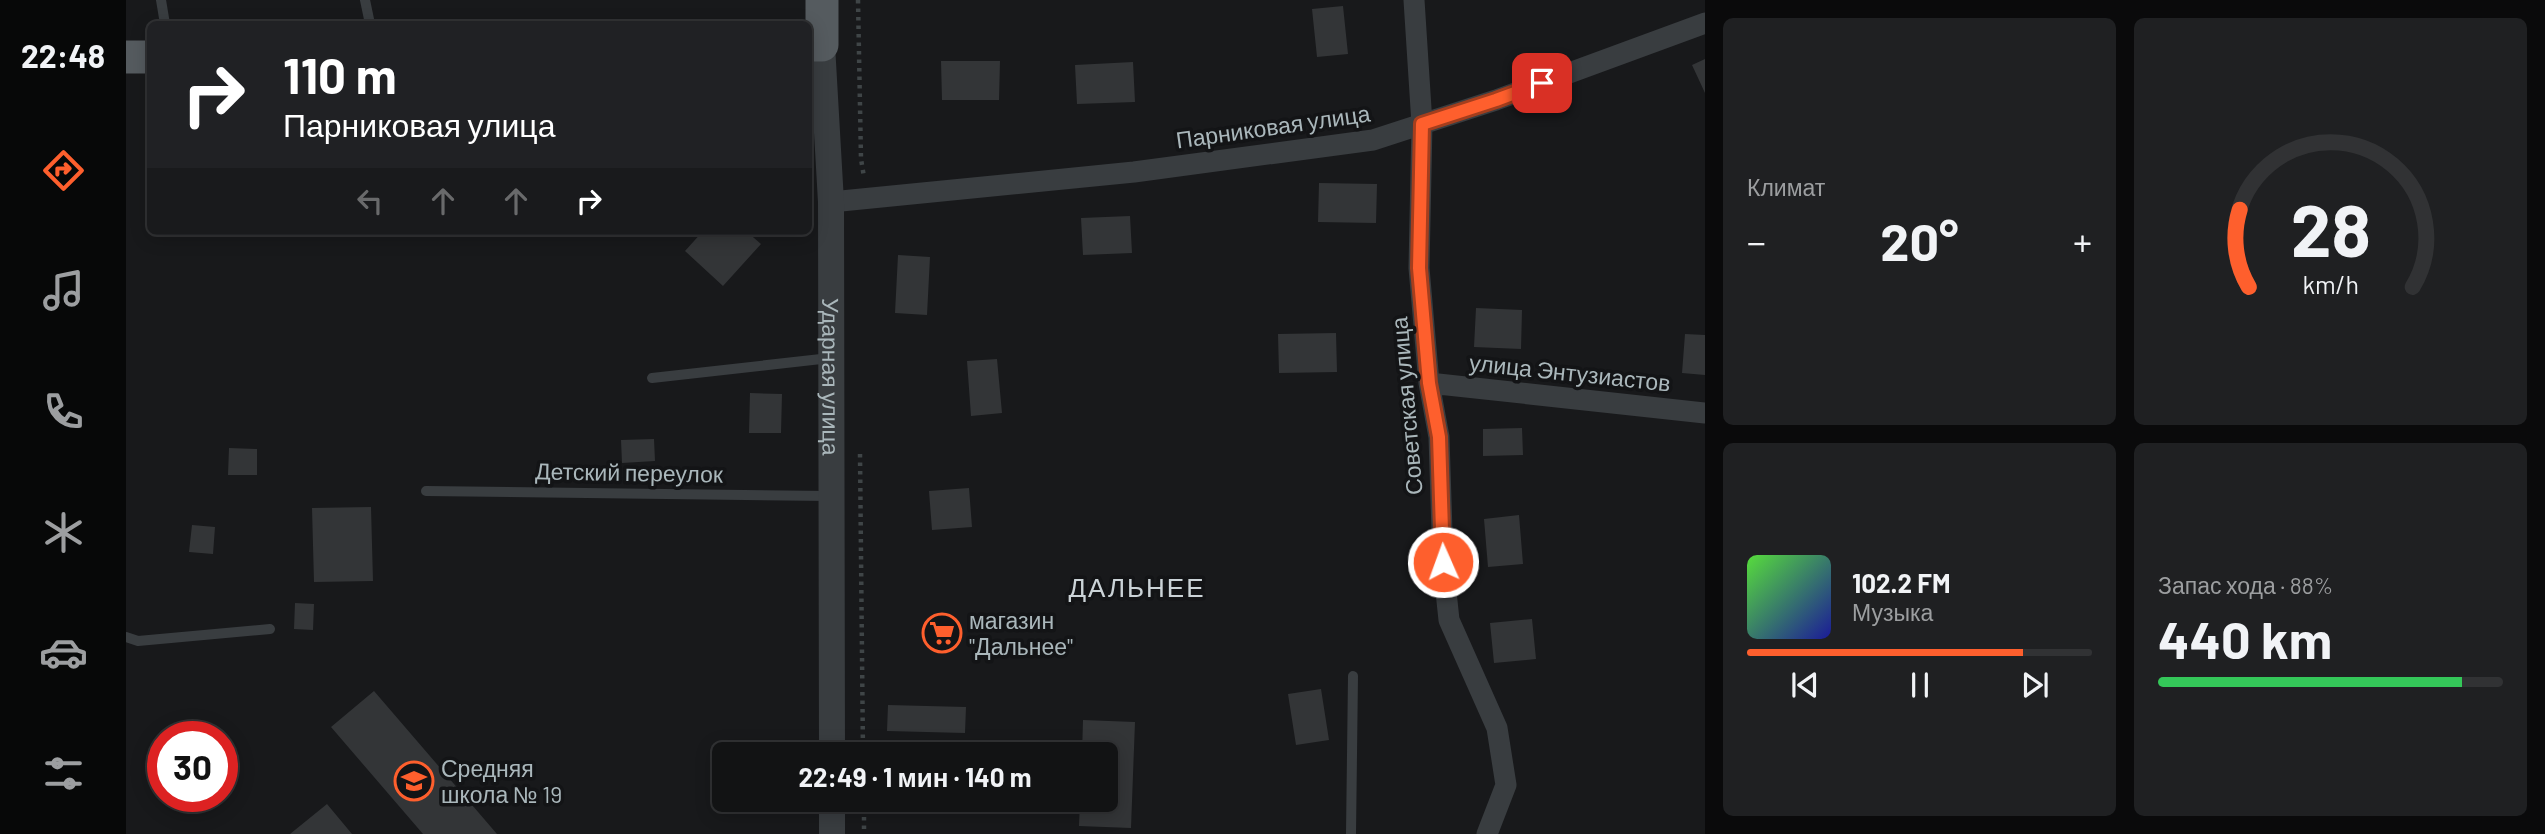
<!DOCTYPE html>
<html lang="ru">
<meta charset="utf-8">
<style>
:root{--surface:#121314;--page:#1f2022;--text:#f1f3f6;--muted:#9c9ea0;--line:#313234;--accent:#fe5f2d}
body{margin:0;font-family:Barlow,sans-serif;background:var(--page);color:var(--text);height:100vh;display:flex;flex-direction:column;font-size:26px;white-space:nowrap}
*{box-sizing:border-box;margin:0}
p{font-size:23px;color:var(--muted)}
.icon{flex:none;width:38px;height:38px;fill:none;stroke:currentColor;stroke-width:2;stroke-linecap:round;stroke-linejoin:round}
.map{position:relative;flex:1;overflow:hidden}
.drawer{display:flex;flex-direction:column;gap:18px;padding:18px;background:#0a0a0b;width:840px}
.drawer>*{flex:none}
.guide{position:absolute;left:21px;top:21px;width:665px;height:214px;border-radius:10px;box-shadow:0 4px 18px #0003,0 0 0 2px var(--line);background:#202124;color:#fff;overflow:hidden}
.speed{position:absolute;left:21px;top:721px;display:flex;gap:14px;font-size:35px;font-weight:700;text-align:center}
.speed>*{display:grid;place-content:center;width:91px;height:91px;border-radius:50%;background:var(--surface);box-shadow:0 4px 18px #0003,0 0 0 2px var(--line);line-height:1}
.speed .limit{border:10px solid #d22;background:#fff;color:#111}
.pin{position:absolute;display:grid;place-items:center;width:60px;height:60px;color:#fff;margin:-30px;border-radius:14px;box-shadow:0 4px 10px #0006}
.me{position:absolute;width:77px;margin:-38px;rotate:358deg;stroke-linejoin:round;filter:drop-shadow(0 0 5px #0008)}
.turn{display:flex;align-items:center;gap:24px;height:147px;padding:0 21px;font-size:32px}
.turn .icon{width:91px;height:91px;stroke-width:2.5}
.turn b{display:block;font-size:49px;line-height:60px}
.lanes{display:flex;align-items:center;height:66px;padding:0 21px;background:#0003;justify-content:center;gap:35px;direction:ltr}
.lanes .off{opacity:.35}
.big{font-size:52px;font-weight:700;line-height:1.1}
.drawer .card{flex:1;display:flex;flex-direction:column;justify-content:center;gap:10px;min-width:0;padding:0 24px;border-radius:10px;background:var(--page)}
.drawer .dial{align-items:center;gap:0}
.dial svg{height:182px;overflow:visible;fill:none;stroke:var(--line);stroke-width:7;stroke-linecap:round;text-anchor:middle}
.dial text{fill:var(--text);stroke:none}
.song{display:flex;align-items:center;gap:21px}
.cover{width:84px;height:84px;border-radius:10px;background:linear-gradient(135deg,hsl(110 70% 55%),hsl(240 70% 35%))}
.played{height:7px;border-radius:4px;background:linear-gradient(90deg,var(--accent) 80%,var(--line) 80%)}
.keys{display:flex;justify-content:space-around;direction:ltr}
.heat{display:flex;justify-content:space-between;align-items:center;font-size:38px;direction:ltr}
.charge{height:10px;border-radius:5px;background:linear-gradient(90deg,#34c759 88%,var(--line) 0)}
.drawer .tiles{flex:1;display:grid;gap:18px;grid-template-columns:repeat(2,1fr)}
.trip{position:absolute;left:586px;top:742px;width:406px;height:70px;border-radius:10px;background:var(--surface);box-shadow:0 4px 18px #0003,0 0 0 2px var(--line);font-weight:700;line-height:70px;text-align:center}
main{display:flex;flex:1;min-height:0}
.dock{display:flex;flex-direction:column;width:126px;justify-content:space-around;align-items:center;background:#070808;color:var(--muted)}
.dock .icon{width:49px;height:49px}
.dock .on{color:var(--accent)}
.dock b{font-size:32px;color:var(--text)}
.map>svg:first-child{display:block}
.building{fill:#333537}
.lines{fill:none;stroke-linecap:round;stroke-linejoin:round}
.path{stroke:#3f4547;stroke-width:4.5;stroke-dasharray:3.5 5;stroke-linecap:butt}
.service{stroke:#393d40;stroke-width:10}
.minor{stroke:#393d40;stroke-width:21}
.tertiary{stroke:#393d40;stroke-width:26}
.primary{stroke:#555b5f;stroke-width:33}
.route-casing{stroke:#a53e1d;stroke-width:18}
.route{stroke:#fe5f2d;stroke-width:12}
.labels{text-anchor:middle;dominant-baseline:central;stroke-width:7;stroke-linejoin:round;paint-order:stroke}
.street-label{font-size:23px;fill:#aab7bb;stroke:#131416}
.poi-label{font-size:23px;fill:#aab7bb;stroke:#131416;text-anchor:start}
.quarter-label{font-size:26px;letter-spacing:2px;fill:#cbd3d7;stroke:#131416}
</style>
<main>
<nav class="dock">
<b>22:48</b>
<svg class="icon on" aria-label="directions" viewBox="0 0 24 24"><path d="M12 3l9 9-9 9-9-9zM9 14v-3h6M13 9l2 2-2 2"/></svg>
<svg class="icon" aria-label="music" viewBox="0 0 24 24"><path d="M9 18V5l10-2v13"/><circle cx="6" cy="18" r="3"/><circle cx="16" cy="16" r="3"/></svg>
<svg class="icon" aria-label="phone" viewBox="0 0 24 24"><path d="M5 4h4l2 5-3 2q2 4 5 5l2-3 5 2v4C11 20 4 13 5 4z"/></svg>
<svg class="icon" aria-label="climate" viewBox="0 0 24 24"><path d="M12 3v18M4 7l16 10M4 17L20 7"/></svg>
<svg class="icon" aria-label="car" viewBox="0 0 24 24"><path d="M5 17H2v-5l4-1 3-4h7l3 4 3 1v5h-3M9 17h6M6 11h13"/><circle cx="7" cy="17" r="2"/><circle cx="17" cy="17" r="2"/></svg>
<svg class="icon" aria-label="filters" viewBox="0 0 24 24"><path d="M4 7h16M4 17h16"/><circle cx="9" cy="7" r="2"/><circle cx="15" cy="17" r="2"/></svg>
</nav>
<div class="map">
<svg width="1579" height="834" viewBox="0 0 1579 834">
<rect width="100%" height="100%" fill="#18191b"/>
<path class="building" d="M1217,6L1222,54L1191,57L1186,9Z
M1579,59V93L1566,65Z
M815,61H874L873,100H816Z
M1007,62L1009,102L951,104L949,65Z
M1193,183L1251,184L1250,223L1192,222Z
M1004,216L1006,253L957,255L955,218Z
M577,231H620L635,244L597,286L559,251Z
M772,255L804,257L801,315L769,313Z
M1350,308L1396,310L1395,349L1348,347Z
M1210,333L1211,372L1153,373L1152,334Z
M1559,334L1579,335V375L1556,373Z
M871,359L876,413L845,416L841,361Z
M624,393L656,394L655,433H623Z
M1396,428L1397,455L1357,456V429Z
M528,439L529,461L496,463L495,440Z
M103,448L131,449V475H102Z
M843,488L846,527L806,530L803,491Z
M245,507L247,581L188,582L186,508Z
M1393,515L1397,564L1362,567L1358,519Z
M66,525L89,527L87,554L63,552Z
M169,603L188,604L187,630L168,629Z
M1406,619L1410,659L1368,663L1364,623Z
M1195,689L1203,740L1170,745L1162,694Z
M248,691L371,834H297L205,727Z
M762,705L840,707L839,733L761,731Z
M957,720L1009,722L1005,828L953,826L954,800H980V754H956Z
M201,804L226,834H164Z"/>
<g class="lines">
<path class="path" d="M732,0L735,159L738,177
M734,454L737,754
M738,800V834"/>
<path class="service" d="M35,0L39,24
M239,0L244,24
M526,378L704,358
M300,491L704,496
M0,637L12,641L144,629
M1225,834L1227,676"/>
<path class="minor" d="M1288,0L1296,124L1293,268L1303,383L1313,437L1317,563L1323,620L1371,728L1380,785L1361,834
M705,202L1008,172L1247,140L1370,100L1579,23
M1303,383L1579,413"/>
<g class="tertiary">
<path id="s1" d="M696,45L705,202L706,754"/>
<path d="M706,834V800"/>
</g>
<path class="primary" d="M682,45H696V0
M0,57H24"/>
</g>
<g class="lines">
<defs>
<path id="route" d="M1317,562L1313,437L1303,383L1293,268L1296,124L1370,100L1416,83"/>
</defs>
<use href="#route" class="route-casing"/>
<use href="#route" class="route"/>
</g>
<defs>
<symbol id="supermarket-ring" viewBox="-11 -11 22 22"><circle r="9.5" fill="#131416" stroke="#fe5f2d" stroke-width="1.5"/><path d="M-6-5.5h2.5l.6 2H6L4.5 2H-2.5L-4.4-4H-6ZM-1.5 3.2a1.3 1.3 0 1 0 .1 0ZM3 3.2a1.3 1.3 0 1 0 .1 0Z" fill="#fe5f2d"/></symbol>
<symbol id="school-ring" viewBox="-11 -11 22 22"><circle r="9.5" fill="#131416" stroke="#fe5f2d" stroke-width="1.5"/><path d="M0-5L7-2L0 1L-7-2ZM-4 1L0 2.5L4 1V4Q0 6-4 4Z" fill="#fe5f2d"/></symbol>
</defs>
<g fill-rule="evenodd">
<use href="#supermarket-ring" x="794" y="611" width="44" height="44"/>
<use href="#school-ring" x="266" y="759" width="44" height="44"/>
</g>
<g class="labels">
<g class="street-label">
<text transform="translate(1147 126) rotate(-8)">Парниковая улица</text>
<text transform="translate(1444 372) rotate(6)">улица Энтузиастов</text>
<text stroke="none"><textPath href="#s1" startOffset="332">Ударная улица</textPath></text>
<text transform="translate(1280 406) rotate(-95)">Советская улица</text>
<text transform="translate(503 472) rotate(1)">Детский переулок</text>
</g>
<g class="poi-label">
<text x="843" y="620">магазин<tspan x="843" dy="26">"Дальнее"</tspan></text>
<text x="315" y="768">Средняя<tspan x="315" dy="26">школа № 19</tspan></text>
</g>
<g class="quarter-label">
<text x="1011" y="586">ДАЛЬНЕЕ</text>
</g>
</g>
</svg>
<div class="speed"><div class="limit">30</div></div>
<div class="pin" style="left:1416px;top:83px;background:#d93025"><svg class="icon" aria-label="arrive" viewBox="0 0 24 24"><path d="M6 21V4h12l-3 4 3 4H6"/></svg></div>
<svg class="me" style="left:1317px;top:562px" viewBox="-20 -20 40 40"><circle r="17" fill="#fe5f2d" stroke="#fff" stroke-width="3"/><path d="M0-11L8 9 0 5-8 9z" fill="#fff"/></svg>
<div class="trip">22:49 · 1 мин · 140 m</div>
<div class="guide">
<div class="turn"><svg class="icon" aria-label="right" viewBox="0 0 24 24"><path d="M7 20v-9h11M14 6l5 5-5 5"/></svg><div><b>110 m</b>Парниковая улица</div></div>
<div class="lanes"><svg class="icon off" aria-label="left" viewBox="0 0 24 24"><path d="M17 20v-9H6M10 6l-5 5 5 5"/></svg><svg class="icon off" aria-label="ahead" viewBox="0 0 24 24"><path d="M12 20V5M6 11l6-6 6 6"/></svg><svg class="icon off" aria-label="ahead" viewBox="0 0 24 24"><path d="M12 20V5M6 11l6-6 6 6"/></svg><svg class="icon" aria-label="right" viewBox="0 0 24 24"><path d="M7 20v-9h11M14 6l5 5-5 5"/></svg></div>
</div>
</div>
<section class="drawer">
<div class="tiles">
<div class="card"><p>Климат</p>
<div class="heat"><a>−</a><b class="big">20°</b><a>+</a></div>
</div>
<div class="card dial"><svg viewBox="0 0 100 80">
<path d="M14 69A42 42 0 1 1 86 69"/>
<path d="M14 69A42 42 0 0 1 10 35" stroke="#fe5f2d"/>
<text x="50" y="56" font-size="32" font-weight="700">28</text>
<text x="50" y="72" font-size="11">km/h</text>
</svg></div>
<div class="card">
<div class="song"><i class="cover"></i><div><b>102.2 FM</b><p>Музыка</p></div></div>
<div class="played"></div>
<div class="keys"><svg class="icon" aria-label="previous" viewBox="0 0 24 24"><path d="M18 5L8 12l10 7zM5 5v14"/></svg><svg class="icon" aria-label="pause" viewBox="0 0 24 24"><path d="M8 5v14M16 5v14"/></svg><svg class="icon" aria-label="next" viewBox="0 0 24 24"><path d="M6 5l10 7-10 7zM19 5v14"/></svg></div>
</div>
<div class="card"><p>Запас хода · 88%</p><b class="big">440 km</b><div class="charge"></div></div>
</div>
</section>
</main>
